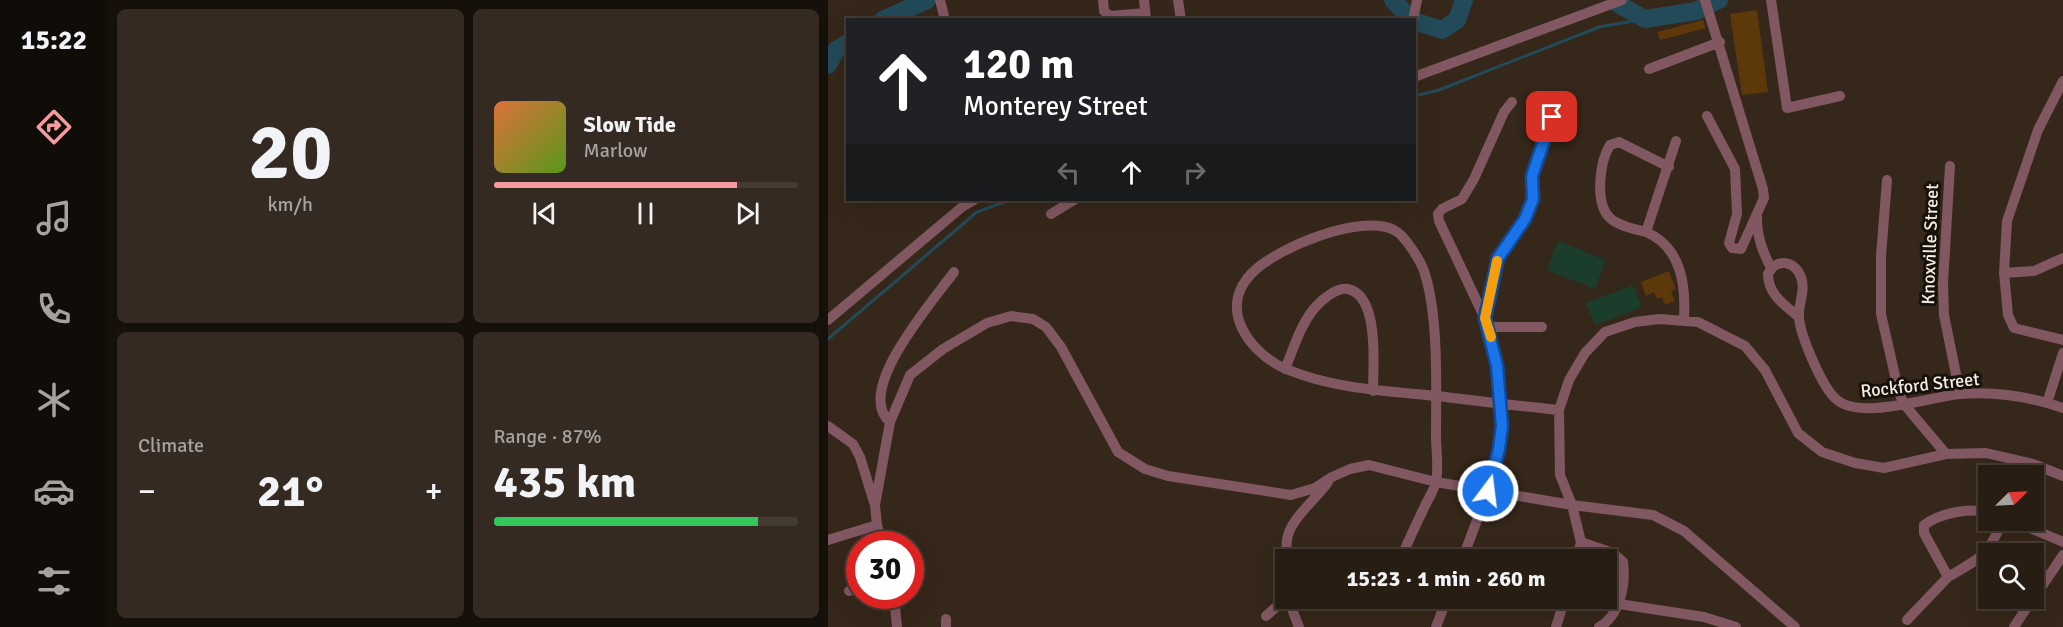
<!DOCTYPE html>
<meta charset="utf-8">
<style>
:root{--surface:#281d13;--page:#342a21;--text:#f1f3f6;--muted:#a5a2a0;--line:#443b33;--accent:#f59b9f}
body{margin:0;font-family:Signika,sans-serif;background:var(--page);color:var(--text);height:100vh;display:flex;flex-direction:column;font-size:22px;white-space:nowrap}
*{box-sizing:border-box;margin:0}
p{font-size:20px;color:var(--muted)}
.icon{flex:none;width:33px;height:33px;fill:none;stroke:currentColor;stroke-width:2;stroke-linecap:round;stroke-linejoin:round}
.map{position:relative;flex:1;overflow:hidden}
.details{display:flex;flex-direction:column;gap:9px;padding:9px;background:#16100a;width:720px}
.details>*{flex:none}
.hud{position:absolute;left:18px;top:18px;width:570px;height:183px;border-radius:0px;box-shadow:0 6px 24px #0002,0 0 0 2px var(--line);background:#202124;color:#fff;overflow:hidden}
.needle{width:39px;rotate:66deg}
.controls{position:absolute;left:1150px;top:465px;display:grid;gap:12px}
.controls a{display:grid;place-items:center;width:66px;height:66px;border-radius:0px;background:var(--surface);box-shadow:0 6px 24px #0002,0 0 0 2px var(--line);font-size:30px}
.speed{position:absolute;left:18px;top:531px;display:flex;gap:12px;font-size:30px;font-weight:700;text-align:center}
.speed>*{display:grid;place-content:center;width:78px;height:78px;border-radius:50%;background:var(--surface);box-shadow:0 6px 24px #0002,0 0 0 2px var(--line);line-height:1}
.speed .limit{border:9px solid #d22;background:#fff;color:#111}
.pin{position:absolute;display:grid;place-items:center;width:51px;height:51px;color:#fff;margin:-26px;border-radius:12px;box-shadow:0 3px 9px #0006}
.me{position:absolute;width:66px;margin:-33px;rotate:15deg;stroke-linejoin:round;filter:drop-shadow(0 0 4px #0008)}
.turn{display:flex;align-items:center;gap:21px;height:126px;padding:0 18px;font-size:27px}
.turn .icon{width:78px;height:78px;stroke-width:2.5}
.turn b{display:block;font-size:42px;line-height:51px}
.lanes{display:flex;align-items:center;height:57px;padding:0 18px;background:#0003;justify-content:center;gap:30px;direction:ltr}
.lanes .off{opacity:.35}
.big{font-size:45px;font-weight:700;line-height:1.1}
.details .widget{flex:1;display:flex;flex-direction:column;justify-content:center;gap:9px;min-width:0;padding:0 21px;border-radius:9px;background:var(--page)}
.details .dial{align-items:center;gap:0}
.dial b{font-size:78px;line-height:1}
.song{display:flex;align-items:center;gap:18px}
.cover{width:72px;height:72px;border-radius:9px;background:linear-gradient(135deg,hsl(20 70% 55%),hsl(90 70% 35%))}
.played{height:6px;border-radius:3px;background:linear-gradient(90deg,var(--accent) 80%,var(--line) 80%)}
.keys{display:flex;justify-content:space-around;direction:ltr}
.heat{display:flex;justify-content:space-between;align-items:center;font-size:33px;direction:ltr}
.charge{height:9px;border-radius:4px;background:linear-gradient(90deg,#34c759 87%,var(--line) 0)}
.details .tiles{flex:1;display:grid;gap:9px;grid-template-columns:repeat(2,1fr)}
.trip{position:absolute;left:447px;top:549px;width:342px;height:60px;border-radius:0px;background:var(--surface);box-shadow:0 6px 24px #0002,0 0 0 2px var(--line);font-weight:700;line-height:60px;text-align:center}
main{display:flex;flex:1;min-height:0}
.tab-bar{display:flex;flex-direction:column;width:108px;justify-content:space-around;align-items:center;background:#100c08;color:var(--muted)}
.tab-bar .icon{width:42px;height:42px}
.tab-bar .current{color:var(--accent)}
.tab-bar b{font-size:27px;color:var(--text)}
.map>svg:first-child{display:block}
.green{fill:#1a3d2c}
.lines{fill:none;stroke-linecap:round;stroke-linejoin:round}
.stream{stroke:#224a59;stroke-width:3}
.river{stroke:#224a59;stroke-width:18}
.building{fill:#5d380a}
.minor{stroke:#815762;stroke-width:10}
.route-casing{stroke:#114b97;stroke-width:15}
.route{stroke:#1a73e8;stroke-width:10}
.slow{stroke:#f59e0b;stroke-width:10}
.labels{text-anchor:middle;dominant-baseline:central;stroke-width:6;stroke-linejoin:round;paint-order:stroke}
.street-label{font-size:18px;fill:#f7ede4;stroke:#17110b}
</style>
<main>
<nav class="tab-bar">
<b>15:22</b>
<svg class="icon current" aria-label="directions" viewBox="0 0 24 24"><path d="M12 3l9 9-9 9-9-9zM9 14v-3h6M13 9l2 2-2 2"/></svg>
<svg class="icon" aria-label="music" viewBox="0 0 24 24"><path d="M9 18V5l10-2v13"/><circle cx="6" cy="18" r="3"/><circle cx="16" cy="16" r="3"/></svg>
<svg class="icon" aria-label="phone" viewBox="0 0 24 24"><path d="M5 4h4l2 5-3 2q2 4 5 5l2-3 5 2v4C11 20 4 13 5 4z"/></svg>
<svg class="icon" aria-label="climate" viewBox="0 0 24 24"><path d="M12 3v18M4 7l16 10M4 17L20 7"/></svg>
<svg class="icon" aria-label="car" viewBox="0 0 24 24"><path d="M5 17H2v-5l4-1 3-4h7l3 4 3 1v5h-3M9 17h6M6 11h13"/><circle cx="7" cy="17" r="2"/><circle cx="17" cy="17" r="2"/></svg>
<svg class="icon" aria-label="filters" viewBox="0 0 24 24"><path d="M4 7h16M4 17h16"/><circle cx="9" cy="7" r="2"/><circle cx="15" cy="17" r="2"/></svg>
</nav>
<section class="details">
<div class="tiles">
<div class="widget dial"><b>20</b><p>km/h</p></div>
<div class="widget">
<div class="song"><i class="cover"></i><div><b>Slow Tide</b><p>Marlow</p></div></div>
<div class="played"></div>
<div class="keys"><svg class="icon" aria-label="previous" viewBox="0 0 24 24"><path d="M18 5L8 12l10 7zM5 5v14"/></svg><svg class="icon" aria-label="pause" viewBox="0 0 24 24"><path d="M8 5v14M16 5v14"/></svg><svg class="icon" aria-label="next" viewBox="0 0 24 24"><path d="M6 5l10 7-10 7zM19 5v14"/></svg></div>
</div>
<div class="widget"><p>Climate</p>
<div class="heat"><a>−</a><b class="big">21°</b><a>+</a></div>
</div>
<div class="widget"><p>Range · 87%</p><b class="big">435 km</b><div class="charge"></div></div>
</div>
</section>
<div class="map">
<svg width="1235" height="627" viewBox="0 0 1235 627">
<rect width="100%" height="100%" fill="#352719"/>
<path class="green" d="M730,241L778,260L767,289L719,270Z
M805,285L814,307L767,325L758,303Z"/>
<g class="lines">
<path class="stream" d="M586,96L611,90L771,27L817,19
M0,339L149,212L182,200"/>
<path class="river" d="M565,0L583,20
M790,4L817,19L868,11L891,0
M55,20L99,0
M586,21L614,30L629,20L636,0
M0,65L8,50L20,43"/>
</g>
<path class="building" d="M929,10L940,92L914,95L902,14Z
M875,20L878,28L832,40L829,32Z
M841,271L847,287L848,289L843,291L847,301L837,305L834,297L829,299L826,292L818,296L813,282Z"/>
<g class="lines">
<path class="minor" d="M112,0L117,20
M275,0L276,11L282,16L317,13
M316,0L318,19
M350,0L353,20
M877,0L935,189L936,198L913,249L904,248L901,243L909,214L907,169L879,116
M943,0L959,108L1012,96
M585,20L589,0
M821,69L892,42
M586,77L794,0
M1235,81L1210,130L1179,221L1176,273L1180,315L1186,328L1235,340
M848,141L818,232C853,247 858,284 856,319
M1122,166L1115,284L1116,315L1132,394
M1059,180L1053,256V314L1070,389L1075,403L1118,454
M223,214L246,200
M929,217C929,237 934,250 943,268
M818,232C807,229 790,226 782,218C766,203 772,161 782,145L791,142L841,167
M1176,273L1206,271L1235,258
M971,317C956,305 940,294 940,274C948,258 966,260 973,277C978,291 970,303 971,317C972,335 994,387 1008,399C1031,421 1101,397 1132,394C1166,391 1203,397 1235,408
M657,318L670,258L697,219L705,199L704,176L711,151L724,117L734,106
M0,320L134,207L146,200
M661,327H714
M457,369C465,350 472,326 485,310C492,301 508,287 520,289C552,296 545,366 545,391
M1219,403L1235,353
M62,422C25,391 106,300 126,272
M0,426L25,444L32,457L46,502
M1161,513C1142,507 1112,513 1096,525V533L1120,577C1154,557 1159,557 1175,520
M1183,520L1235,542
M0,540L49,525
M753,542L785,553L795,562C798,584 792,616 771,627
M55,544L49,525L47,505L62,422L82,375L115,349L159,323L183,316L205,319L218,327L233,347L290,452L317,469L340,476L463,495L487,488L504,477L522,469L541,465L608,482L744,505L825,515L856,531L967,627
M495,555L504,560
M461,560C449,525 483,507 500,482
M572,560C580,542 588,524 597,506C600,499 606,490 608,482C611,468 608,450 608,436C608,388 611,320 597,274C594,263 577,235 566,230C533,213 448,248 424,273C389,308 421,353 458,369C506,389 558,391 609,396C650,401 690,406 731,410
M634,560L660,491L671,449L673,404L669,366L661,327L611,221L610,214L614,209L634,199L646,179L676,112L684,102
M748,560L753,542L744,505L732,475L731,410L741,380L757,353L777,332L807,322L831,319L870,322L917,346L937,370L970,433L994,452L1027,463L1056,468L1118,454L1158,453L1205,464L1235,476
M21,591L32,588
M66,596L69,627
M465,598L464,609L471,627
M1206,598L1235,555
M791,604L876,617L908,627
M552,605L554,598
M438,616L458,598
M118,619V627
M1079,620L1120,577
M608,627L619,598
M728,627L737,598
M1186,627L1205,598"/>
</g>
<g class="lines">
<defs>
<path id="route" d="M660,491L671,449L674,426L669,366L657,318L670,258L697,219L705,199L704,176L724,117"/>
</defs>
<use href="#route" class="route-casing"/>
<use href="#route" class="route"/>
<path class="slow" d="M663,337L657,318L669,261"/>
</g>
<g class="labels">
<g class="street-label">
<text transform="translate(1102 244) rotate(-88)">Knoxville Street</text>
<text transform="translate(1092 385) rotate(-6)">Rockford Street</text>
</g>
</g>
</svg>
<div class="controls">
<a><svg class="needle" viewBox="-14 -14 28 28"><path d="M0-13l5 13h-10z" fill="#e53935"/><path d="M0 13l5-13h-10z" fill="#a5a2a0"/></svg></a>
<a><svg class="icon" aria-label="search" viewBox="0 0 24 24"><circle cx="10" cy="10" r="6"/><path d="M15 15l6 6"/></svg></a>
</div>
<div class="speed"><div class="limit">30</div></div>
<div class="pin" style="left:724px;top:117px;background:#d93025"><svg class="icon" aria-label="arrive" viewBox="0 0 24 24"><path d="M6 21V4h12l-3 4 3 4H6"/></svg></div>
<svg class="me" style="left:660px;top:491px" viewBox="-20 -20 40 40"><circle r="17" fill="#1a73e8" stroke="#fff" stroke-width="3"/><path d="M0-11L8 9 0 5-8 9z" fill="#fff"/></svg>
<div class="trip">15:23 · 1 min · 260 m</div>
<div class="hud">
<div class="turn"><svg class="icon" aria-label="ahead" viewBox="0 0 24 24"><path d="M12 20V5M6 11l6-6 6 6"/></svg><div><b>120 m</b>Monterey Street</div></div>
<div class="lanes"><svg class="icon off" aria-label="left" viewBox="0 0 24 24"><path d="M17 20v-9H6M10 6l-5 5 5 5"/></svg><svg class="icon" aria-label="ahead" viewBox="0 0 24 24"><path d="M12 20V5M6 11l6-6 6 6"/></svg><svg class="icon off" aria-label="right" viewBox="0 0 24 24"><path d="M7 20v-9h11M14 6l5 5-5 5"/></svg></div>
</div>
</div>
</main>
